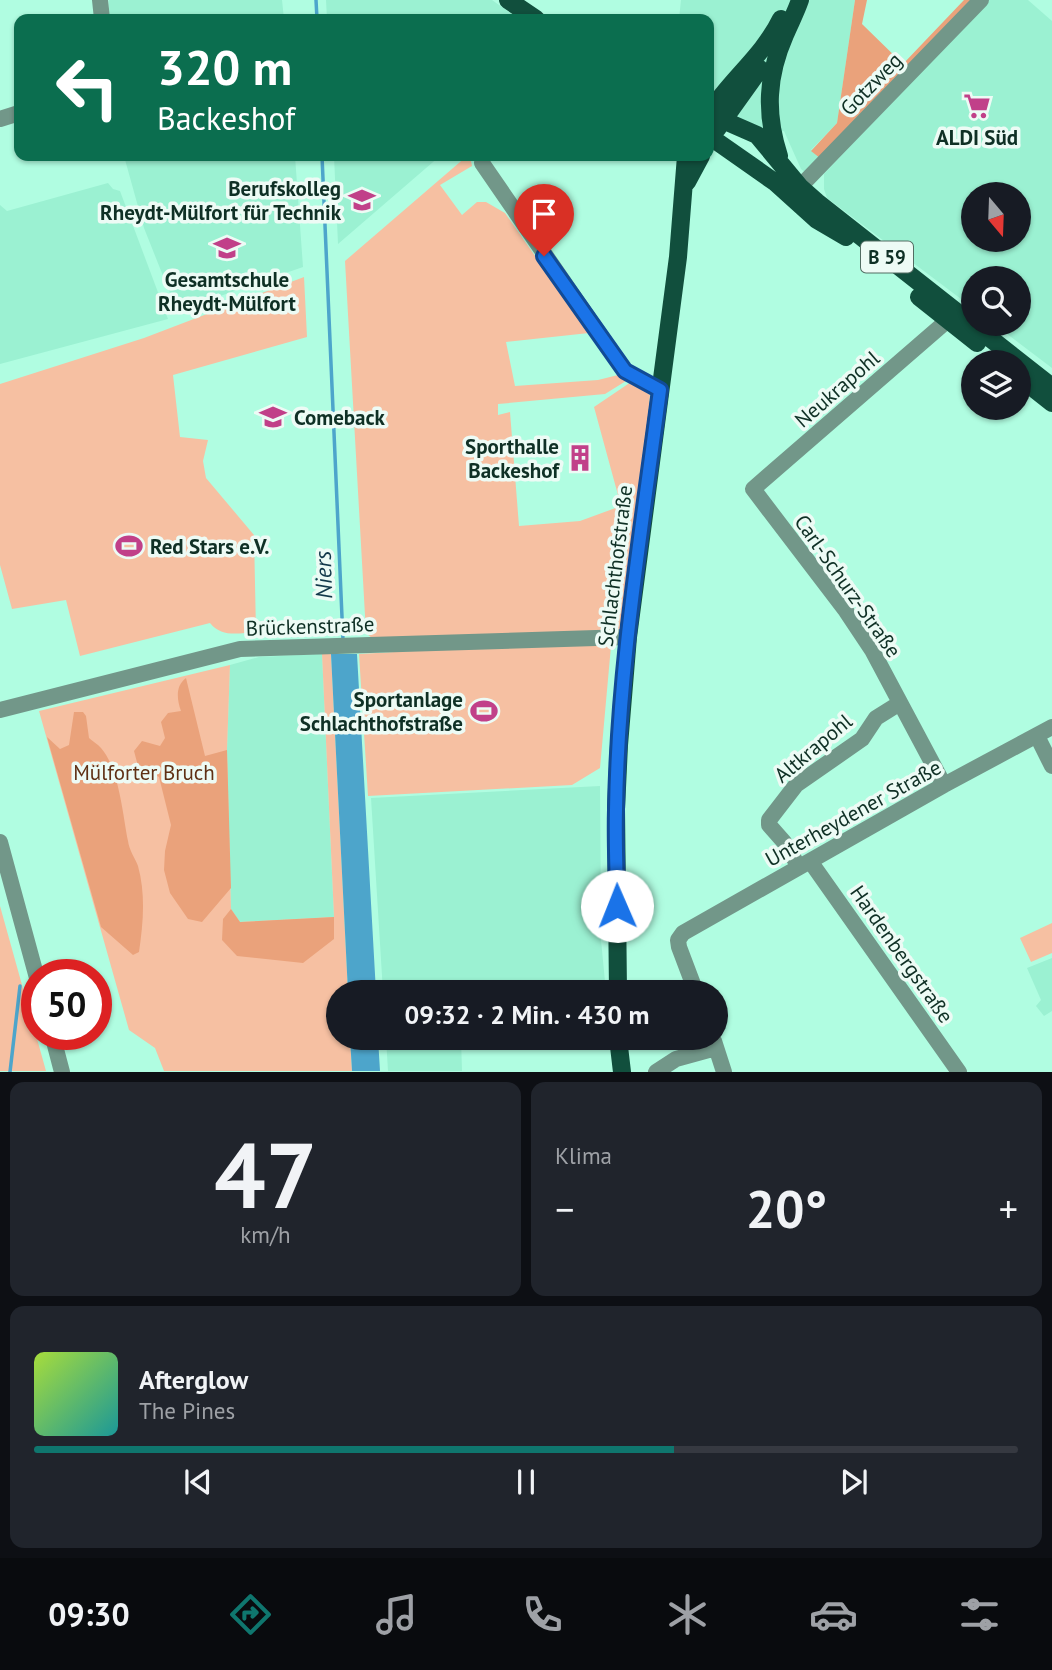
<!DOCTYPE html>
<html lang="de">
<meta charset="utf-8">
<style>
:root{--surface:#171b24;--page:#20242c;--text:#f1f3f6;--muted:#9ea1a6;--line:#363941;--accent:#0f766e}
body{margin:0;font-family:"PT Sans",sans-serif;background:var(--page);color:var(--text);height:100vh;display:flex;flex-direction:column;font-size:26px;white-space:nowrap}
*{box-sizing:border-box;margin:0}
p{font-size:23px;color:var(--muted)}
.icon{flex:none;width:38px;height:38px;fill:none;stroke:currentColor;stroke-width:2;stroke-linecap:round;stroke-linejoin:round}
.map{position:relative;height:1072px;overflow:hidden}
.drawer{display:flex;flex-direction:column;gap:10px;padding:10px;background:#0d0f14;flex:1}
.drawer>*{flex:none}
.hud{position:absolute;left:14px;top:14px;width:700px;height:147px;border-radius:14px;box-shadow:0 2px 5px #0004;background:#0b6e4f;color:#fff;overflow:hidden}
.needle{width:46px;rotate:161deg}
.buttons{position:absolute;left:961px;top:182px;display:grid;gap:14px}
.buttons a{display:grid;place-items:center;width:70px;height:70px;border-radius:50%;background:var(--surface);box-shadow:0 2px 5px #0004;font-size:35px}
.speed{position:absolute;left:21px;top:959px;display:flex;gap:14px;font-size:35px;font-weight:700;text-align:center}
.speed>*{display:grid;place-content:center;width:91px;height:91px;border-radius:50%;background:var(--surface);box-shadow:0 2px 5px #0004;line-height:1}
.speed .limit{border:10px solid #d22;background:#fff;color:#111}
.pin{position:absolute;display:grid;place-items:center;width:60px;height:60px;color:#fff;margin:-72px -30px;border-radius:50% 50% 50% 0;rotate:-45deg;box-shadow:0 0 7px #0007}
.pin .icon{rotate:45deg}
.me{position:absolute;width:77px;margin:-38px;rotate:359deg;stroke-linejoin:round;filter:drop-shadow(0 0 5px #0008)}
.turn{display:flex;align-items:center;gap:24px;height:147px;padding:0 28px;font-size:32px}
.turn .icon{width:91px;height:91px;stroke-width:2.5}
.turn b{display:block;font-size:49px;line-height:60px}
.big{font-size:52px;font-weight:800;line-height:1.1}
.drawer .widget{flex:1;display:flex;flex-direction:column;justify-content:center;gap:10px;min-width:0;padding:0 24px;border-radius:14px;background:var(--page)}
.drawer .dial{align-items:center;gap:0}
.dial b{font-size:91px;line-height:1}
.song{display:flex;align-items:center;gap:21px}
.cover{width:84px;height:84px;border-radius:10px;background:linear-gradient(135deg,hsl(80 70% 55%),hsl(180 70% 35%))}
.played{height:7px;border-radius:4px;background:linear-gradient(90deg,var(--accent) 65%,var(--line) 65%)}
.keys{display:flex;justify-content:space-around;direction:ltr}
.heat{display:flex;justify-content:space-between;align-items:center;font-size:38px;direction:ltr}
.drawer .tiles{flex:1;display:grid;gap:10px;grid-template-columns:1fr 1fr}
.widget:last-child{grid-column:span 2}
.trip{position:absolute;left:326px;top:980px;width:402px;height:70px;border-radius:35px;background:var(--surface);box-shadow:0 2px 5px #0004;font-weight:800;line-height:70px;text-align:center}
.tab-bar{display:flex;height:112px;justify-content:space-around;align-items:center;background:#090b0e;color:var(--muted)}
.tab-bar .icon{width:49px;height:49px}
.tab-bar .selected{color:var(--accent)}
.tab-bar b{font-size:32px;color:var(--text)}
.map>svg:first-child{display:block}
.built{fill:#9bf1d2;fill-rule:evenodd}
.green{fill:#f6c0a2}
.forest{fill:#eaa27b}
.water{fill:#4da5cb}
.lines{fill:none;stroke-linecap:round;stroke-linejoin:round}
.stream{stroke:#4da5cb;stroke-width:3.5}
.minor{stroke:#729789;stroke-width:16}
.major{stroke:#114f3d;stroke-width:18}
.route-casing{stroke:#114b97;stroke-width:18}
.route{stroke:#1a73e8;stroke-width:12}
.labels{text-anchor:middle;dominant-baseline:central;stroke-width:7;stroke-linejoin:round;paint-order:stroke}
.shield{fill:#edfbf5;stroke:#526d63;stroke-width:2}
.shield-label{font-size:19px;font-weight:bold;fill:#0f3025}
.street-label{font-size:21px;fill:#0f3025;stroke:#edfbf5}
.poi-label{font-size:21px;font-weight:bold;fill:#0f3025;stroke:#edfbf5;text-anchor:end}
.park-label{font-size:21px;fill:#5f3014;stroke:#edfbf5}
.water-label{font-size:23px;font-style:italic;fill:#113849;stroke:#edfbf5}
</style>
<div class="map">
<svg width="1052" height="1072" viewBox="0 0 1052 1072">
<rect width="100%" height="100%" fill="#b0fde1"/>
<path class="built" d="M109,0H282L284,19H109Z
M326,0H492L519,19H327Z
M681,0H855L837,123L811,150L821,159L807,174L801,169L784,131L767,136L709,107V19H679Z
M988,0H1028L1052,21V368L994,324H1018V278H973V308L827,198L824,189V174ZM973,194H1018V240H973Z
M124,156H295L303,267L177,311L144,228Z
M334,156H440L338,244Z
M108,183L113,189L120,191L168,319L0,364V205L7,211Z
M322,654L334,917L239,922L231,909L227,750L230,665L259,657Z
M600,786L601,940L606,992H383L371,798Z
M1052,958V1011L1044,1016L1036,1006L1041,1000L1027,968Z
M386,1038H461L462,1071H388Z"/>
<path class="green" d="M467,156H470L472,166L440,185L462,215L477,202H486L505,213L589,333L506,342L515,386L598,380L622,374L626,381L605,394L498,404V415L510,412L519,526L580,521L621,506L594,407L631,382L650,395L629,632L372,638L366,633L345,261Z
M304,277L307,337L173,375L180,437L208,440L203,461L206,478L254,535L256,632C239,633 222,638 210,623L80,656L66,600L12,609L0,565V384L144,338Z
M607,640L611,646L600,768L572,785L368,796L359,654Z
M322,654H331L348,992H338V1038H350L352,1071H164L155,1048L129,1030L39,711L230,665L227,750L231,909L240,922L334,917Z
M0,906L46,1071H0Z
M1052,923V953L1031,962L1020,938Z"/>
<path class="forest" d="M855,0H867L862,24L903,64L964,0H988L830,166L811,151L837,123Z
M186,678L205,756L227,750L231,888L202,922L188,919L170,893L164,870L165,851L171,825L159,777L138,766L134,751L142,741L160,746L165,738L161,722L168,713L181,711C177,700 175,686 186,678Z
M74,712H83L86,716L89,738C92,741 98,744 101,748C119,768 123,816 128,841C129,850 135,858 138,866C146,895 143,924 139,952L133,955L101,927L47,737L60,749L69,745Z
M231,909L240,922L334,917V939L303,963L237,956L222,940L223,919Z"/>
<path class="water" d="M331,654H357L376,992H348Z
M350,1038H378L380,1071H352Z"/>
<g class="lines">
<path class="stream" d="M316,0L317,19
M322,156L343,640
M10,1072L20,986"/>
<path class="minor" d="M100,0L102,19
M0,119L19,113
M482,163L625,371L660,390
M793,194L981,0
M0,710L240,649L628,637
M1037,736L1052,766
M944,785L872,650L846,611L753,489L956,313
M0,842L37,978
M810,861L959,1072
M799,867L784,842L769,825V820L796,785L862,739L876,718L900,703
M696,992L679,947L678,940L683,933L944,785L1052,727
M52,1034L62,1072
M714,1041L724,1072
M656,1072L676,1059L716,1048"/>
<path class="major" d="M508,0L536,19
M709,113C731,79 763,56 781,19
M709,114L757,135L800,187L817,202L1052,387
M717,129L760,69
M709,136L776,183L817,220L846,237
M779,156C765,113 767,76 785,35C790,23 796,12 800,0
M687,182L701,156
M919,297L977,343
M1018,376L1052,403
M618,992L616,809L619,745L628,637L678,257L686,156
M618,1038L622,1072"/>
</g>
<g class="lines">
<defs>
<path id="route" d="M544,256L625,371L660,390C642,529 618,670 616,810C615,842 617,874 617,906"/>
</defs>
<use href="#route" class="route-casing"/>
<use href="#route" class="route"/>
</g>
<defs>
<symbol id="supermarket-bare" viewBox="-9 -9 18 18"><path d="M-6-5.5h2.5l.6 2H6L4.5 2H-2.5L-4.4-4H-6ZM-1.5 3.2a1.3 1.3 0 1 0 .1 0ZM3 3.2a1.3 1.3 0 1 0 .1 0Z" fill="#c14089" stroke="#edfbf5" stroke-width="2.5" paint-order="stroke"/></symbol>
<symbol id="university-bare" viewBox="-9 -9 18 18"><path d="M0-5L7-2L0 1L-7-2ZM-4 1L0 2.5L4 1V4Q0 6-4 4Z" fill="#c14089" stroke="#edfbf5" stroke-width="2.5" paint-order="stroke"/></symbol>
<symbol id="school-bare" viewBox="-9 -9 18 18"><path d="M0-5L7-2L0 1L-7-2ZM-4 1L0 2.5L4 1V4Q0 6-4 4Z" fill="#c14089" stroke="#edfbf5" stroke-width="2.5" paint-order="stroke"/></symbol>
<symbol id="building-bare" viewBox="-9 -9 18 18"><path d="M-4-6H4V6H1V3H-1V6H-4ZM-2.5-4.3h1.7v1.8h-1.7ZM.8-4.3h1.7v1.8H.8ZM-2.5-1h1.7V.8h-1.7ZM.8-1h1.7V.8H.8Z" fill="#c14089" stroke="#edfbf5" stroke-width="2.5" paint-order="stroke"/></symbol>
<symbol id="stadium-bare" viewBox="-9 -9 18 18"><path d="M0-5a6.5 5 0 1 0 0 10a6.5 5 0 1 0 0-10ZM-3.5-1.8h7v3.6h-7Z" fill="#c14089" stroke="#edfbf5" stroke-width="2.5" paint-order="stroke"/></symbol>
</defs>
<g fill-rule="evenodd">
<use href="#supermarket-bare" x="958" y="87" width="38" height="38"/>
<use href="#university-bare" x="343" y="181" width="38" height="38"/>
<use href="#school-bare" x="208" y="229" width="38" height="38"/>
<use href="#school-bare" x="254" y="398" width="38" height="38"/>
<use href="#building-bare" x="561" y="439" width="38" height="38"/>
<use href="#stadium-bare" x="110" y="527" width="38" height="38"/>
<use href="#stadium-bare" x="465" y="692" width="38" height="38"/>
</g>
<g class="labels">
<rect class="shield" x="861" y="241.5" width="52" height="31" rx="5"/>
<g class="shield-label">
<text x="887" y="257">B 59</text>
</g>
<g class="street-label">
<text transform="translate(871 84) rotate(-46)">Gotzweg</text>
<text transform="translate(837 389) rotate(-41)">Neukrapohl</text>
<text transform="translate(615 566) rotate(-83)">Schlachthofstraße</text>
<text transform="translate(848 586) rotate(55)">Carl-Schurz-Straße</text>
<text transform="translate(310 626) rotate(-2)">Brückenstraße</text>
<text transform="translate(813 748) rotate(-40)">Altkrapohl</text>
<text transform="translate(853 813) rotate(-29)">Unterheydener Straße</text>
<text transform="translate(902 954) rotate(55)">Hardenbergstraße</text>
</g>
<g class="poi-label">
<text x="977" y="137" text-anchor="middle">ALDI Süd</text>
<text x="341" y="188">Berufskolleg<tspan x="341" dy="24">Rheydt-Mülfort für Technik</tspan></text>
<text x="227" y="279" text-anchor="middle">Gesamtschule<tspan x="227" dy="24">Rheydt-Mülfort</tspan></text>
<text x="294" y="417" text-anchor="start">Comeback</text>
<text x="559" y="446">Sporthalle<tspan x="559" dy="24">Backeshof</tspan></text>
<text x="150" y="546" text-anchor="start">Red Stars e.V.</text>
<text x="463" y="699">Sportanlage<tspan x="463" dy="24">Schlachthofstraße</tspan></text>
</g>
<g class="park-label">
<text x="144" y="772">Mülforter Bruch</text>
</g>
<g class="water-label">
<text transform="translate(323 575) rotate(-92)">Niers</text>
</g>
</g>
</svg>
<div class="buttons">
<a><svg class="needle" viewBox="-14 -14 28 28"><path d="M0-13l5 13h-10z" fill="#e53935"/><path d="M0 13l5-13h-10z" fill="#9ea1a6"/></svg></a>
<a><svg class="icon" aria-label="search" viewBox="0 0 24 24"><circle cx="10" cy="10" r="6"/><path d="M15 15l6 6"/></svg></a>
<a><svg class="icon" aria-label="layers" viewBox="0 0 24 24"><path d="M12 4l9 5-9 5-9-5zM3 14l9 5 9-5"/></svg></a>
</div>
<div class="speed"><div class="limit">50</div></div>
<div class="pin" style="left:544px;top:256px;background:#d93025"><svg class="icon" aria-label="arrive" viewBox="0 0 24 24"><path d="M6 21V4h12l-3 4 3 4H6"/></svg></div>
<svg class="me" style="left:617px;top:906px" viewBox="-20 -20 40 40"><circle r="19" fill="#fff"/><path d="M0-13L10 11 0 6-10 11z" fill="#1a73e8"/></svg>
<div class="trip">09:32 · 2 Min. · 430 m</div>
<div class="hud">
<div class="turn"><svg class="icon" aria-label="left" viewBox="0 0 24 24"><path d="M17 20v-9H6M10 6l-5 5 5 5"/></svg><div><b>320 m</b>Backeshof</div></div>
</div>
</div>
<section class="drawer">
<div class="tiles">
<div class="widget dial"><b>47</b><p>km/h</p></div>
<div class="widget"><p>Klima</p>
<div class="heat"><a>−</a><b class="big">20°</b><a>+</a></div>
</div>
<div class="widget">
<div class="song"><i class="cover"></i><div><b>Afterglow</b><p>The Pines</p></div></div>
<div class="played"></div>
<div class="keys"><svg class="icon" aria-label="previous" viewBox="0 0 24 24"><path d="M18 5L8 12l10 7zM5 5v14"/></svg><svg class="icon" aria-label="pause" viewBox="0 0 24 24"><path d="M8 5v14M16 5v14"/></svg><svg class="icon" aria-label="next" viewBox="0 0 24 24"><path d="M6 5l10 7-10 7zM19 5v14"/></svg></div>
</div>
</div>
</section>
<nav class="tab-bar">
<b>09:30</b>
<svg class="icon selected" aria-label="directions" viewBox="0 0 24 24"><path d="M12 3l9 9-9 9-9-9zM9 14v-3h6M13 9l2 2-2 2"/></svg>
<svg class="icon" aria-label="music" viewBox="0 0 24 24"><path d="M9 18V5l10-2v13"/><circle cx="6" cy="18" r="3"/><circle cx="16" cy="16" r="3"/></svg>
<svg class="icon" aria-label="phone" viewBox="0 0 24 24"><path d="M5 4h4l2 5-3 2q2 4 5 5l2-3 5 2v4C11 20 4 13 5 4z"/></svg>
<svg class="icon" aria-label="climate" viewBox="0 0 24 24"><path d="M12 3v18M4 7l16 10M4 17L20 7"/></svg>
<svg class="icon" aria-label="car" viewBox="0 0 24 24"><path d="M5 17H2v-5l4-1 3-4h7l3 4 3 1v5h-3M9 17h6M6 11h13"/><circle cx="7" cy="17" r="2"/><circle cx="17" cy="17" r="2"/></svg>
<svg class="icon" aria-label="filters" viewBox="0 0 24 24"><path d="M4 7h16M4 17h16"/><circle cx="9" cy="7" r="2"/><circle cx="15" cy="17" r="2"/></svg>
</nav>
